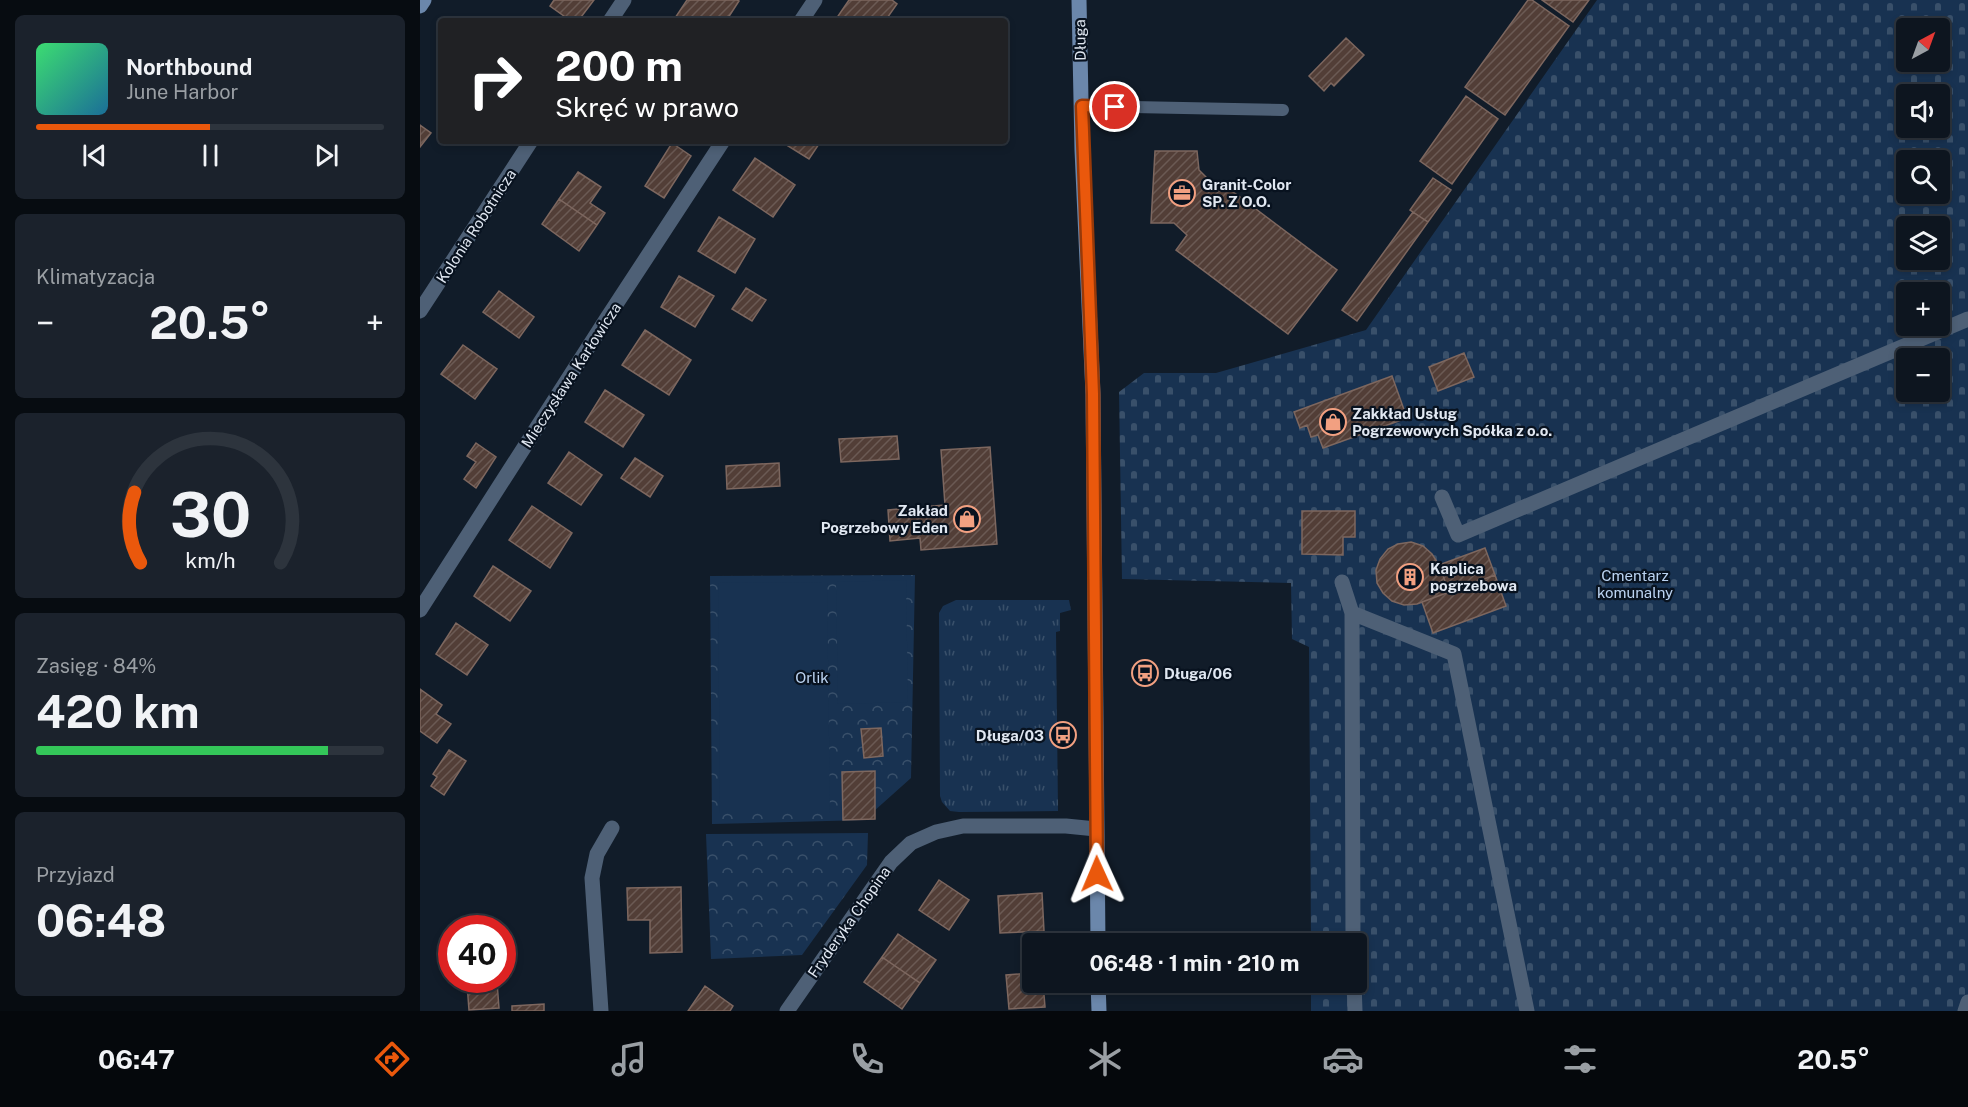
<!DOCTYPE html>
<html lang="pl">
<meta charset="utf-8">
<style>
:root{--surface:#0d151f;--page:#1b222c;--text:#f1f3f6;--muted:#9a9fa4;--line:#2d343d;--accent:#ea580c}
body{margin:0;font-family:"Public Sans",sans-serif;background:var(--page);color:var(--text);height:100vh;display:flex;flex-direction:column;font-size:22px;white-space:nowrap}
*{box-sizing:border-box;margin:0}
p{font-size:20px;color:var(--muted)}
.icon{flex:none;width:33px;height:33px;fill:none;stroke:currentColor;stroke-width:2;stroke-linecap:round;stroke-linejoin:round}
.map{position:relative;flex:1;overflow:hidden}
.sheet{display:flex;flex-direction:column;gap:15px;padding:15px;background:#070c11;width:420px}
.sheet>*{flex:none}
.guide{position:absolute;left:18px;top:18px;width:570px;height:126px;border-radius:6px;box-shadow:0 3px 9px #0003,0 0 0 2px var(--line);background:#202124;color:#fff;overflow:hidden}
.needle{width:39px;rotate:41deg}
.tools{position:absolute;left:1476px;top:18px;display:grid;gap:12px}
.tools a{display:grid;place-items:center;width:54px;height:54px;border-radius:6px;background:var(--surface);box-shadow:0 3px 9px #0003,0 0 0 2px var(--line);font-size:30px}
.speed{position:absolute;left:18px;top:915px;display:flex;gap:12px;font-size:30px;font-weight:700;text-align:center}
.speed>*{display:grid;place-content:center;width:78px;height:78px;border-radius:50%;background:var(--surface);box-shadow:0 3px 9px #0003,0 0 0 2px var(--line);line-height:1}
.speed .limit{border:9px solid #d22;background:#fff;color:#111}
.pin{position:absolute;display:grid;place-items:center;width:51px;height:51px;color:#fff;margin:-26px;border:3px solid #fff;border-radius:50%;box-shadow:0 2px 6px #0007}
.me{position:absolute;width:66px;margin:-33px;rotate:359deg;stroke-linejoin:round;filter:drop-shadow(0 0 4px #0008)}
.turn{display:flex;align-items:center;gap:21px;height:126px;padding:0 18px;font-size:27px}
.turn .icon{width:78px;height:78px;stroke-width:2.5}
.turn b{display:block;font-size:42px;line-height:51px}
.big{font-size:45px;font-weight:700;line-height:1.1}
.sheet .widget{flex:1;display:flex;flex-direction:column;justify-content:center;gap:9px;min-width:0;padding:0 21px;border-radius:9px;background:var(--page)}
.sheet .dial{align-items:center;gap:0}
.dial svg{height:156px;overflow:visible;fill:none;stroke:var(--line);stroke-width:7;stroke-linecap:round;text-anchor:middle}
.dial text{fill:var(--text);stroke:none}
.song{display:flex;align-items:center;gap:18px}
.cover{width:72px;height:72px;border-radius:9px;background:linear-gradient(135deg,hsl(140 70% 55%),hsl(200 70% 35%))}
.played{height:6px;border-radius:3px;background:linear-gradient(90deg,var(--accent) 50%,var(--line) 50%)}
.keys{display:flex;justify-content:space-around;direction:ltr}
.heat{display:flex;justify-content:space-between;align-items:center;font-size:33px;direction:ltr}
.charge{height:9px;border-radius:4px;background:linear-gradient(90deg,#34c759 84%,var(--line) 0)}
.trip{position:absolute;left:602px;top:933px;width:345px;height:60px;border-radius:6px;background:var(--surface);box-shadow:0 3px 9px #0003,0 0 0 2px var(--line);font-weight:700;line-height:60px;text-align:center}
.dock{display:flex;height:96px;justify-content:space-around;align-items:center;background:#05080c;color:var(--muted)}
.dock .icon{width:42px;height:42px}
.dock .active{color:var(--accent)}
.dock b{font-size:27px;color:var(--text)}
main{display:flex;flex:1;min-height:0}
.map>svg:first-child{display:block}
.grass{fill:url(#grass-tufts)}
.cemetery{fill:url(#cemetery-stones);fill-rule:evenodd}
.park{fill:url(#park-crowns)}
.garden{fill:#183251}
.building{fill:url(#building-hatch);stroke:#7d675f;stroke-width:1.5}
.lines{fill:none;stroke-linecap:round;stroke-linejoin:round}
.lane{stroke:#4e6076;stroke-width:12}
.street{stroke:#4e6076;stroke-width:15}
.secondary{stroke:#6b87ab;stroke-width:15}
.route-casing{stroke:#983908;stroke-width:15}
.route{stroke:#ea580c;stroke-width:10}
.labels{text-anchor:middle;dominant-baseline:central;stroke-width:4.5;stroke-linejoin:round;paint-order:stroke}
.street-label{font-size:15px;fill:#e1e8f2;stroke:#08121f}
.poi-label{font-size:15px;font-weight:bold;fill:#e1e8f2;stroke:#08121f;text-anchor:start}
.park-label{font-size:15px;fill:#bbd3f1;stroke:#08121f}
</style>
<main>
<section class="sheet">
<div class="widget">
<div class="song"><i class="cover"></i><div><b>Northbound</b><p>June Harbor</p></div></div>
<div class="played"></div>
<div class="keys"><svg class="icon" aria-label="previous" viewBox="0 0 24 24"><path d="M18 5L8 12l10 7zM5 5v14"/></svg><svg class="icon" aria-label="pause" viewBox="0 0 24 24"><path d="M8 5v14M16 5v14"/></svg><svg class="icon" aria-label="next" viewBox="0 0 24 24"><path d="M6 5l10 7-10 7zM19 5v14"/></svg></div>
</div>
<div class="widget"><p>Klimatyzacja</p>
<div class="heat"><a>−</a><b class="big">20.5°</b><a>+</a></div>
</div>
<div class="widget dial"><svg viewBox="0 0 100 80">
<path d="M14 69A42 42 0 1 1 86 69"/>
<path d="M14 69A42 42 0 0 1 11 33" stroke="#ea580c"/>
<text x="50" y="56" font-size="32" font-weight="700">30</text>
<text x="50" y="72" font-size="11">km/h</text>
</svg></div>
<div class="widget"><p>Zasięg · 84%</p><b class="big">420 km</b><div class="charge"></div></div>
<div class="widget"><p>Przyjazd</p><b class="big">06:48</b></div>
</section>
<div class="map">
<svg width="1548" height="1011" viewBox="0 0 1548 1011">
<defs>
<pattern id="grass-tufts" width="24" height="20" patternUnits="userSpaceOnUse" patternTransform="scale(1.5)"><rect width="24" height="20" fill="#183251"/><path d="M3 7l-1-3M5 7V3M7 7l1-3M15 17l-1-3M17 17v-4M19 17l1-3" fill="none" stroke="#39506a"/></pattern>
<pattern id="cemetery-stones" width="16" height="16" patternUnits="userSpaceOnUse" patternTransform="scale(1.5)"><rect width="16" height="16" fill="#183251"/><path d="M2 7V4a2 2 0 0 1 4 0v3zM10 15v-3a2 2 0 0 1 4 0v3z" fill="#39506a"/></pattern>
<pattern id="park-crowns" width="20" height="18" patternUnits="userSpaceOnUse" patternTransform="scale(1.5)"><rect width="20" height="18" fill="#183251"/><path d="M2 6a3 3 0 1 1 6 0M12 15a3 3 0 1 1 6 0" fill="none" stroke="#39506a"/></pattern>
<pattern id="building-hatch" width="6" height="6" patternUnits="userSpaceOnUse" patternTransform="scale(1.5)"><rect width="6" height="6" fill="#523e37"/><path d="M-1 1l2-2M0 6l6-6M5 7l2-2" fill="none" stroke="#6b5a54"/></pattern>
</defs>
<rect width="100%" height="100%" fill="#111c29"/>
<path class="grass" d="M536,600H649L651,610L640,613V631L636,632L638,811L539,812L530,811L522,802L520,796L519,613L523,606Z"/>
<path class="cemetery" d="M1177,0H1548V1011H891V983L936,982V944L891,943L889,647L872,639L871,583L702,579L699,392L724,373H796L946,330ZM1486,28H1520V62H1486ZM1486,94H1520V128H1486ZM1486,160H1520V194H1486ZM1486,226H1520V260H1486ZM1486,292H1520V326H1486ZM1486,358H1520V392H1486Z"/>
<path class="park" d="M495,575L491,778L444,820L292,824L290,576Z
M448,833L447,865L382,955L291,959L286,834Z"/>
<path class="garden" d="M486,580L488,702L418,704L416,582Z
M407,582L410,813H300L298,583Z"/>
<path class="building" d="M134,0H174L158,21H151L130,6Z
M267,0H317L319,1L306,21H259L255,18Z
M429,0H472L477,4L465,21H419L416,19Z
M1108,0H1112L1149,26L1085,115L1045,87Z
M1122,0H1169L1153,22Z
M926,38L944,55L914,86L911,83L904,91L889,76Z
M1046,96L1078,119L1032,184L1000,161Z
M0,125L11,133L0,147Z
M360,141H401L389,159Z
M252,143L271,156L244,198L225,186Z
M735,151H777L779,170L800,191L804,185L917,270L868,334L756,250L767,235L754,223H731Z
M335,158L375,185L353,217L313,190Z
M158,172L181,187L170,203L185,213L177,225L139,199Z
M1013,178L1031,190L1008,222L990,210Z
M139,199L177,225L159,251L122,224Z
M993,212L1008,222L937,321L922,310Z
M299,217L335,239L315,273L278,251Z
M259,276L294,296L275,327L241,307Z
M326,288L346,300L332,321L312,309Z
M79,291L114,317L99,338L63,312Z
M225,330L271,360L249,395L202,365Z
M43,345L77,369L55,399L21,374Z
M1044,353L1054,377L1018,391L1009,367Z
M972,376L987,418L903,448L898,435L891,437L887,425L880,428L874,412Z
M185,390L224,415L203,447L165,422Z
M477,436L479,459L421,462L419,439Z
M56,443L76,457L56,488L44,479L56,462L47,456Z
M570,447L577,544L501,550L500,538L470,541L468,510L525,505L521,450Z
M149,452L182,475L161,505L128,483Z
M215,458L243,476L230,497L201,478Z
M359,463L360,486L307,489L306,466Z
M112,506L152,533L130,568L89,540Z
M882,511H935V537H923V555L882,554Z
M991,542L1003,546L1012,554L1019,565L1029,592L997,604L984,605L972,601L963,593L957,583L956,570L960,559L968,549L978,544Z
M1065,548L1075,575L1029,592L1019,565Z
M73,566L111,591L90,621L54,596Z
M1075,575L1086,606L1013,633L1002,602Z
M36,623L68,645L47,675L16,654Z
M0,689L22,705L16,714L31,724L17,743L0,731Z
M461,728L463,756L444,758L441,729Z
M29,750L46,761L24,795L11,786L17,777L13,774Z
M455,771V819L423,820L422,772Z
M519,880L549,900L529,930L499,910Z
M261,887L262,952L230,953V920H208L207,888Z
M622,893L624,931L580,933L578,896Z
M478,934L516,960L500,983L462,957Z
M462,957L500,983L482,1009L444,982Z
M612,973V982H623L625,1007L589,1009L586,975Z
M77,982L79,1008L49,1010L47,984Z
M285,986L313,1006L310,1011H268Z
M124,1004V1011H92V1006Z"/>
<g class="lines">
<path class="lane" d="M662,106L863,110"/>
<path class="street" d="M190,21L204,0
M381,21L395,0
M0,311L111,141
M1022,497L1038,535L1548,319
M922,582L932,613L933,944
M0,610L187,318L303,141
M932,613L1034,654L1107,1011
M934,982L935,1011
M181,1011L172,878L177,854L192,828
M367,1011L471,862L491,843L516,832L543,826H646L676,829
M1545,1011L1548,1002"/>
<path class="secondary" d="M659,0L662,150L673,394L678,944
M0,6L4,0
M678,982L679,1011"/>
</g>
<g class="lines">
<defs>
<path id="route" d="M677,874L673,394L662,106L695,107"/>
</defs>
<use href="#route" class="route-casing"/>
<use href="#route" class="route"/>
</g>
<defs>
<symbol id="office-ring" viewBox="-11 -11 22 22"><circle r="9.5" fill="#08121f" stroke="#f2a081" stroke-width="1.5"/><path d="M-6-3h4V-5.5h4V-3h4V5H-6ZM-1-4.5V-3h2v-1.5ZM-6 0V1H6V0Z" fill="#f2a081"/></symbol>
<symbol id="shop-ring" viewBox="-11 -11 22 22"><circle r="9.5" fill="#08121f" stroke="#f2a081" stroke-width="1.5"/><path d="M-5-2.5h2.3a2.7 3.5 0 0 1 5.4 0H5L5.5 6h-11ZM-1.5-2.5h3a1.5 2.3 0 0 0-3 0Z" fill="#f2a081"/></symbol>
<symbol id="building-ring" viewBox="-11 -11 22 22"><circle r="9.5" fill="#08121f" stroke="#f2a081" stroke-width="1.5"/><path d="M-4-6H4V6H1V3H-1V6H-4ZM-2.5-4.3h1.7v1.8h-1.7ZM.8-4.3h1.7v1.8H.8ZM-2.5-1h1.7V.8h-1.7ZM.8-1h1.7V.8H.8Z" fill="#f2a081"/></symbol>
<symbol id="bus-ring" viewBox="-11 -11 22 22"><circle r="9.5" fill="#08121f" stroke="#f2a081" stroke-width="1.5"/><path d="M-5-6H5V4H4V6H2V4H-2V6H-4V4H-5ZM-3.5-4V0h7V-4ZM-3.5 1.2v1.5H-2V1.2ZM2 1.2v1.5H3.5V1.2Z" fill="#f2a081"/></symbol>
</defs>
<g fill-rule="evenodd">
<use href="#office-ring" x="747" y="178" width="30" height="30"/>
<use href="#shop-ring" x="898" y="407" width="30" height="30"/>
<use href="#shop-ring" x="532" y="504" width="30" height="30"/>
<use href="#building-ring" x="975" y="562" width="30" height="30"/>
<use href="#bus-ring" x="710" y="658" width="30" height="30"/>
<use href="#bus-ring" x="628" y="720" width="30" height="30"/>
</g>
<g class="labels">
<g class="street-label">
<text transform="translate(660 40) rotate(-91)">Długa</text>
<text transform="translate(56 226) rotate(-57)">Kolonia Robotnicza</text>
<text transform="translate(151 375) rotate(-57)">Mieczysława Karłowicza</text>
<text transform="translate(429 922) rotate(-55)">Fryderyka Chopina</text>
</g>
<g class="poi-label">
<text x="782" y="184">Granit-Color<tspan x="782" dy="17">SP. Z O.O.</tspan></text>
<text x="932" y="413">Zakkład Usług<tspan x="932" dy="17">Pogrzewowych Spółka z o.o.</tspan></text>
<text x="528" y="510" text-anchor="end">Zakład<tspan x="528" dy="17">Pogrzebowy Eden</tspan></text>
<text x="1010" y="568">Kaplica<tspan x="1010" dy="17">pogrzebowa</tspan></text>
<text x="744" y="673">Długa/06</text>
<text x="624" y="735" text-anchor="end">Długa/03</text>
</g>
<g class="park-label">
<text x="1215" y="575">Cmentarz<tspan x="1215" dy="17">komunalny</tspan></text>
<text x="392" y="677">Orlik</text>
</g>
</g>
</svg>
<div class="tools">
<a><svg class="needle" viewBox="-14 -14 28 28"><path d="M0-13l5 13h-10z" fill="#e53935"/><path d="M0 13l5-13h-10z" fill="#9a9fa4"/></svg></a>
<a><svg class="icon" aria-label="sound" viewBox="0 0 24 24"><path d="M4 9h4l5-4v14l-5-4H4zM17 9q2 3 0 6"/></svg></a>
<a><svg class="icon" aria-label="search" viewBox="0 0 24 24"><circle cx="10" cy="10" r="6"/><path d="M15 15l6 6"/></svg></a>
<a><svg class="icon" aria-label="layers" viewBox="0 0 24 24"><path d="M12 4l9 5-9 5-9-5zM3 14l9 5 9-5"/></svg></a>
<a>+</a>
<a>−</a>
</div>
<div class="speed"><div class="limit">40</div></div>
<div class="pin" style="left:695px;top:107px;background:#d93025"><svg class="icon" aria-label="arrive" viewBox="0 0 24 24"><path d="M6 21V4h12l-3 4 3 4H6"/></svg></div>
<svg class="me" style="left:677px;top:874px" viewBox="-20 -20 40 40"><path d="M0-17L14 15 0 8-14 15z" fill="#ea580c" stroke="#fff" stroke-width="4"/></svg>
<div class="trip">06:48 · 1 min · 210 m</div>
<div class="guide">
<div class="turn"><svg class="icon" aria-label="right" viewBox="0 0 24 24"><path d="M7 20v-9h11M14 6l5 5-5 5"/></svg><div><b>200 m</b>Skręć w prawo</div></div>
</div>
</div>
</main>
<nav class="dock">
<b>06:47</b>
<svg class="icon active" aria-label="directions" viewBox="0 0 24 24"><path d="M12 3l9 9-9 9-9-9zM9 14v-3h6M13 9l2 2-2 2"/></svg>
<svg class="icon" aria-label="music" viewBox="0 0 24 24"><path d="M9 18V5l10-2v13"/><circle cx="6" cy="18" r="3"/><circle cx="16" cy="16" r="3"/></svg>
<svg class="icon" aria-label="phone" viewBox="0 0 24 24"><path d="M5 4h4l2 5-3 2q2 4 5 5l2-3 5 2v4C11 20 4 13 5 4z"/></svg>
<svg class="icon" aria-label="climate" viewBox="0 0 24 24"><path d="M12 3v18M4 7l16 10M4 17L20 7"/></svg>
<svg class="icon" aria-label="car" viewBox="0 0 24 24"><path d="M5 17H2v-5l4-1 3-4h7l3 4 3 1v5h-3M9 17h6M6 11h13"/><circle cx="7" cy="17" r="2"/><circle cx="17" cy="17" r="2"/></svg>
<svg class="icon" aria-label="filters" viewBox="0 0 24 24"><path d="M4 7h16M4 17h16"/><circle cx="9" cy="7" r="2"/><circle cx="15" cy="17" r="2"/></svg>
<b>20.5°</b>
</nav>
